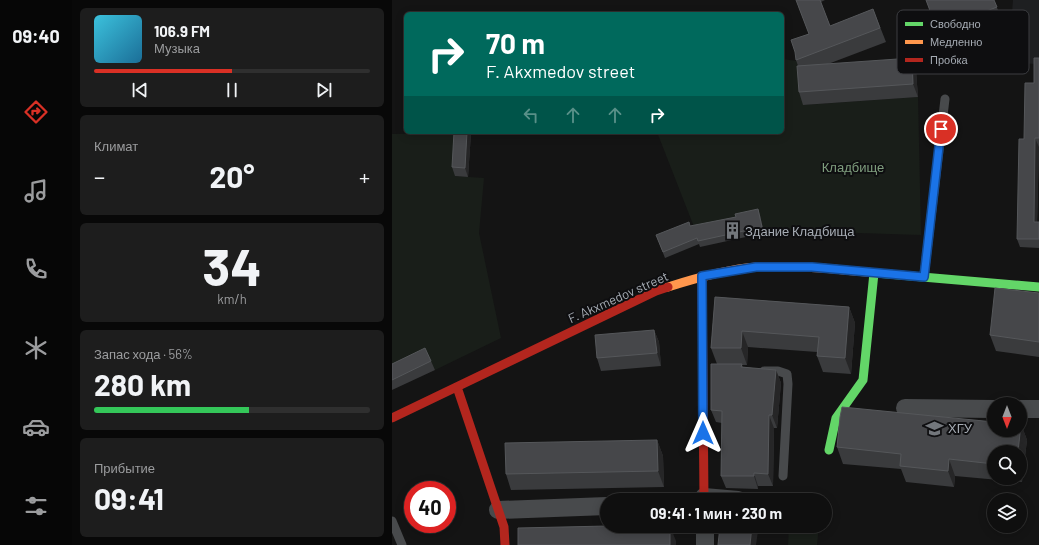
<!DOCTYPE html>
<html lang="ru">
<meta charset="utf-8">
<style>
:root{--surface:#0f0f0f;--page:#1d1d1d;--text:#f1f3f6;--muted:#9b9c9e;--line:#2f2f2f;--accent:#d93025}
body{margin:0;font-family:Barlow,sans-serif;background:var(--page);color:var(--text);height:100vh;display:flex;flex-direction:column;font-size:15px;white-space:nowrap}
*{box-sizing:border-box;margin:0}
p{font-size:13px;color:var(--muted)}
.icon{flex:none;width:22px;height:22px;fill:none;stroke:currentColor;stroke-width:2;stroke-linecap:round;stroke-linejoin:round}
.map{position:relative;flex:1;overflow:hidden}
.drawer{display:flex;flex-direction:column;gap:8px;padding:8px;background:#080808;width:320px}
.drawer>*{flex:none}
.banner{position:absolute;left:12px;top:12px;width:380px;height:122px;border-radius:6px;box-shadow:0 2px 10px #0003,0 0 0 1px var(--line);background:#00695c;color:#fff;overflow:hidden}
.needle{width:26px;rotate:180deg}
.fabs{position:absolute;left:595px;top:397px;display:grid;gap:8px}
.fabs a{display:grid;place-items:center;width:40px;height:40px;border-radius:50%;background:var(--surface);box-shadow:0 2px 10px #0003,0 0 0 1px var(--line);font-size:20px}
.speed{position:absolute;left:12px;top:481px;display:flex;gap:8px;font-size:20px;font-weight:700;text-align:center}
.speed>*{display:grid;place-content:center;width:52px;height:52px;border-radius:50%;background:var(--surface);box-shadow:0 2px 10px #0003,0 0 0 1px var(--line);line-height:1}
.speed .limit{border:6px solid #d22;background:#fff;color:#111}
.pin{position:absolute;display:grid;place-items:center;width:34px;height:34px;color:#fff;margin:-17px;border:2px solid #fff;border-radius:50%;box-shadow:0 1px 4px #0007}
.me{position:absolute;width:44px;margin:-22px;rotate:0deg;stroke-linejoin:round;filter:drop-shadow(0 0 3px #0008)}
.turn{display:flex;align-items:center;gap:14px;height:84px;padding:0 16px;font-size:18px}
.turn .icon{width:52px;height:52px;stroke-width:2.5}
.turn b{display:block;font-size:28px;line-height:34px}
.lanes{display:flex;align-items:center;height:38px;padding:0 16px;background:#0003;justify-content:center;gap:20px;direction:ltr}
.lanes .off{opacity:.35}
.big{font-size:30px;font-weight:700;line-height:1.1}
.drawer .widget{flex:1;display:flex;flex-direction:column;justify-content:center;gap:6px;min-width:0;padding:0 14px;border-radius:6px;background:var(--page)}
.drawer .dial{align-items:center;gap:0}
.dial b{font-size:52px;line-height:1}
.song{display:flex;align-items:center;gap:12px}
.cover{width:48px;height:48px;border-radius:6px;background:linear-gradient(135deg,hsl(190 70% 55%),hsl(200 70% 35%))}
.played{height:4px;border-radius:2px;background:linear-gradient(90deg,var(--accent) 50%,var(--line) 50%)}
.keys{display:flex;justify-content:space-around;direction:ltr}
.heat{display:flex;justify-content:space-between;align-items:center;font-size:22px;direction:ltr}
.charge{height:6px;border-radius:3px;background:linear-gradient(90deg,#34c759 56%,var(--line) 0)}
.trip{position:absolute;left:208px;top:493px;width:232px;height:40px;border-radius:20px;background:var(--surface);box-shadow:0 2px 10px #0003,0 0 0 1px var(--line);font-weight:700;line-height:40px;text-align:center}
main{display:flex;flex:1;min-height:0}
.menu{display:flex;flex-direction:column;width:72px;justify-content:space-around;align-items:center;background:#060606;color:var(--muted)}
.menu .icon{width:28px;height:28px}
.menu .on{color:var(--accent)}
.menu b{font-size:18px;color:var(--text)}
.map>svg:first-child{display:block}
.built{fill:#1e1f21}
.green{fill:#191e19}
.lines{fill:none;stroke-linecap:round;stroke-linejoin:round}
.lane{stroke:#484a4c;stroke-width:9}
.street{stroke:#484a4c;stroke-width:18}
.fast{stroke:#63d668;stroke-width:9}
.slow{stroke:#ff974d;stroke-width:9}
.jam{stroke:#b3261e;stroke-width:9}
.wall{fill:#3a3b3d;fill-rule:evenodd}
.shaded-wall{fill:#262627}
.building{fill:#46474a;stroke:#55575a}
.route-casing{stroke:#114b97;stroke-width:10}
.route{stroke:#1a73e8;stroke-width:7}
.labels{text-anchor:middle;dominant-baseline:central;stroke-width:4;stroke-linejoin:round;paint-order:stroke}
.park-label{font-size:13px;fill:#7f9e7e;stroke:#0e0e10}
.poi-label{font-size:13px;fill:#a6acb4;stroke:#0e0e10;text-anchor:start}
.street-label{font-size:13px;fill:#a6acb4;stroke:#0e0e10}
.key{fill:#0e0e10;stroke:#3c3d41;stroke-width:1}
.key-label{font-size:11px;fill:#a6acb4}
</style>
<main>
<nav class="menu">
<b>09:40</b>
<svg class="icon on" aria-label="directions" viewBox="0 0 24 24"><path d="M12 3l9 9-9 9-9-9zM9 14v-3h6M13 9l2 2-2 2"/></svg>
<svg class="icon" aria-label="music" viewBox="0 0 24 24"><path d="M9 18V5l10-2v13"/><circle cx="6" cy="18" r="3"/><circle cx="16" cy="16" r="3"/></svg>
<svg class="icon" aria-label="phone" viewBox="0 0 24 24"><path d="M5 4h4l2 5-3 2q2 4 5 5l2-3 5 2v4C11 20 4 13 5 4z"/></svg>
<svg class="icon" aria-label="climate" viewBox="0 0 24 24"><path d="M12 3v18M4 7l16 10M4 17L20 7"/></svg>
<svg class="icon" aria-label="car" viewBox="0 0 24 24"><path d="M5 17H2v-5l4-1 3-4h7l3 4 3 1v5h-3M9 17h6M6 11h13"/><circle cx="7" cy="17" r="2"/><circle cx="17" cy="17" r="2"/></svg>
<svg class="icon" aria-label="filters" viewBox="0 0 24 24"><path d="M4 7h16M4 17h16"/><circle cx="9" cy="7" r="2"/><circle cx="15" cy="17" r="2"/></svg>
</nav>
<section class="drawer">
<div class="widget">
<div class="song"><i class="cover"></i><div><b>106.9 FM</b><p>Музыка</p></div></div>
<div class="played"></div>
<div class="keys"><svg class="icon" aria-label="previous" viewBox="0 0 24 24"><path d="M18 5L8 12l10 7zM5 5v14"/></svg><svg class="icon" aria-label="pause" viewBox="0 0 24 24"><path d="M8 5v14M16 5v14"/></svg><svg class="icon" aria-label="next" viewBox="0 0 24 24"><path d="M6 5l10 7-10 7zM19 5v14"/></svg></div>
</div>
<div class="widget"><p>Климат</p>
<div class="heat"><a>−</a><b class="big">20°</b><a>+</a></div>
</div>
<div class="widget dial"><b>34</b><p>km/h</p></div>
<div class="widget"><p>Запас хода · 56%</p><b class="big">280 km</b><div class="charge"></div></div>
<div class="widget"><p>Прибытие</p><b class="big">09:41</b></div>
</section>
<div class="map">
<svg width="647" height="545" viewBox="0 0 647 545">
<rect width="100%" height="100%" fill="#141414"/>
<path class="built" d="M621,0H647V64L616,63Z"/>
<path class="green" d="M390,59L405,61L412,105L526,97L529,235L372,230L304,232L265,132H390Z
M65,133L63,176L92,178L87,233L109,338L43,370L36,357L0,374V134Z
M397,526H427L425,545H396Z"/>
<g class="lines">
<path class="lane" d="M532,277L553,99
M372,371H386L395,374L396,384L391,476
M0,521L10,545"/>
<path class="street" d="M513,408L602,409
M628,409H647
M312,497L346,500
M106,510L215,506
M313,526V545"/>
<path class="fast" d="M484,273L647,287
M437,450L444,418L471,380L482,273"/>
<path class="slow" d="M276,287C304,278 335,269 365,267C404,265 444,269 484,273"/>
<path class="jam" d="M310,276L312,500
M65,387L112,527L113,545
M0,418L264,291L276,287"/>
</g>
<path class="wall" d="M404,0H433L429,2L438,26L481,9L494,42L436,64L524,71L526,97L411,105L407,92L406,66L404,60V53L399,40L417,34Z
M534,0H602L611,23L585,33L588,44L555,56Z
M647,58V147L645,222H647V248L628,247L625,239L632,139L642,83Z
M79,133L76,177L63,176L60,167Z
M366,209L368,215L372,233L308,247L307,244L273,258L264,235L344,217Z
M647,293V357L604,351L598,335Z
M323,297L457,307L463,323L459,374L431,372L425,356V352L356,347L355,365H350L351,367L384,370L389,383L385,428H382L381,486H366V489L334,488L329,476L330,423L324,422L319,410L325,364L319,348Z
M262,330L267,342L269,366L209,371L205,358Z
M39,361L43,370L0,390V364Z
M629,424L635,440L630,482L563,476L562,487L514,482L509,469L451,464L445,447ZM602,452H628V478H602Z
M265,440L271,456L272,487L119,490L114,474Z"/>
<path class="shaded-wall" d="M520,58L524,71L526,97L521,84Z
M75,132H78L79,133L76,177L73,168Z
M643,138L647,147L645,230L642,222Z
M366,209L368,215L372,233L370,227Z
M457,307L463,323L459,374L453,358Z
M262,330L267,342L269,366L265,353Z
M350,331L356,347L355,365L349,348Z
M384,370L389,383L385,428L380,415Z
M377,415L382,428L381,486L376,474Z
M629,424L635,440L630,482L628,476V452H626Z
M265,440L271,456L272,487L266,471Z
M557,459L563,476L562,487L556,471Z
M362,473L366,486V489L362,476Z
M278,526L284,541V545H278Z
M360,526H364L366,531L364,545H358Z"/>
<path class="building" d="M404,0H428L438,26L481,9L488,28L404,60L403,52L399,40L417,34Z
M534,0H602L605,7L579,17L583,28L549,40Z
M520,58L521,84L407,92L405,66Z
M642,58H647V138H643L642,222H647V239H625L627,139H632L633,83H642Z
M62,132H75L73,168L60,167Z
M366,209L370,227L306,241L305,238L271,252L264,235L297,222L298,226L344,217L343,214Z
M603,288L647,293V342L598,335Z
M323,297L457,307L453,358L425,356L427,337L350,331L349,348H319Z
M262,330L265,353L205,358L203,335Z
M33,348L39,361L0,380V364Z
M319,364H350L349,367L384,370L380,415H377L376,474L362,473V476H329L330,411L319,410Z
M450,407L602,422V430H628V424H629L626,452H602V464L557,459L556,471L508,466L509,454L445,447L448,417Z
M265,440L266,471L114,474L113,443Z
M215,526H278V545H126V528Z
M328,526H360L358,545H326Z"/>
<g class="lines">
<defs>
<path id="route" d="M311,433L310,276L364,267H420L532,277L549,129"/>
</defs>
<use href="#route" class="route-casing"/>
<use href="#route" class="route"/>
</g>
<defs>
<symbol id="building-bare" viewBox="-9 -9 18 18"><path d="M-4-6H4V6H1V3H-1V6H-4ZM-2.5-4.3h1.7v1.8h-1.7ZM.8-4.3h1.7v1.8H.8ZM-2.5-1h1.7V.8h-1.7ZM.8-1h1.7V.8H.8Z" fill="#73777c" stroke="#0e0e10" stroke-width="2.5" paint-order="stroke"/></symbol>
<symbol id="university-bare" viewBox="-9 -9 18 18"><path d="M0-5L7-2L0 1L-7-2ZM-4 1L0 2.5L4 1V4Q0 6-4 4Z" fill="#73777c" stroke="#0e0e10" stroke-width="2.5" paint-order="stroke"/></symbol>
</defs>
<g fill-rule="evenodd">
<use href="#building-bare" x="328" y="218" width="25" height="25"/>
<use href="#university-bare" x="530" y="416" width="25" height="25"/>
</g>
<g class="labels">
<g class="park-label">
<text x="461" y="167">Кладбище</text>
</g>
<g class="poi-label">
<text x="353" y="231">Здание Кладбища</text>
<text x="556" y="428">ХГУ</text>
</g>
<g class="street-label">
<text transform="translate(226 297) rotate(-24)">F. Akxmedov street</text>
</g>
</g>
<rect x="505" y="10" width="132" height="64" rx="6" class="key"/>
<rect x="513" y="22" width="18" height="4" fill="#63d668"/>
<rect x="513" y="40" width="18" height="4" fill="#ff974d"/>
<rect x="513" y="58" width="18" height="4" fill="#b3261e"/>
<g class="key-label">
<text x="538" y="28">Свободно</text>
<text x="538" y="46">Медленно</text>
<text x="538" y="64">Пробка</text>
</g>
</svg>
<div class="fabs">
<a><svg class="needle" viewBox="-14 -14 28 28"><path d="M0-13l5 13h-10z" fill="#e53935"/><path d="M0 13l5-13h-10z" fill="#9b9c9e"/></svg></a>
<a><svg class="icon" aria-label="search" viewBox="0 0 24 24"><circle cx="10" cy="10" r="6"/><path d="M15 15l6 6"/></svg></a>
<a><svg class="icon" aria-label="layers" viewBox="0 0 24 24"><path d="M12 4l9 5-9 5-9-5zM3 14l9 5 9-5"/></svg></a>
</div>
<div class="speed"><div class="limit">40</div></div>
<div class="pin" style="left:549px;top:129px;background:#d93025"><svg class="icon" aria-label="arrive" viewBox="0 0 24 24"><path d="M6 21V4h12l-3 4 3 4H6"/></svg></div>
<svg class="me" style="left:311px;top:433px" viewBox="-20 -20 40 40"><path d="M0-17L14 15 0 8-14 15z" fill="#1a73e8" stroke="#fff" stroke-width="4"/></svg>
<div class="trip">09:41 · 1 мин · 230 m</div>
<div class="banner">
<div class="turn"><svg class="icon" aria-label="right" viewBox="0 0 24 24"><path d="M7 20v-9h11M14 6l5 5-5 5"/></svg><div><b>70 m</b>F. Akxmedov street</div></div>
<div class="lanes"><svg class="icon off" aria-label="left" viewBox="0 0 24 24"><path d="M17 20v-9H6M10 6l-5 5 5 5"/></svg><svg class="icon off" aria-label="ahead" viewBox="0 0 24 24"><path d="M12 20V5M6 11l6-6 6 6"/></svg><svg class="icon off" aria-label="ahead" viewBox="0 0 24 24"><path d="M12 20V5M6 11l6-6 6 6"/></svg><svg class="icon" aria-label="right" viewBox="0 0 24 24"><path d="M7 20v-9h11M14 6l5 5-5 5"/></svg></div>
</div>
</div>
</main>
